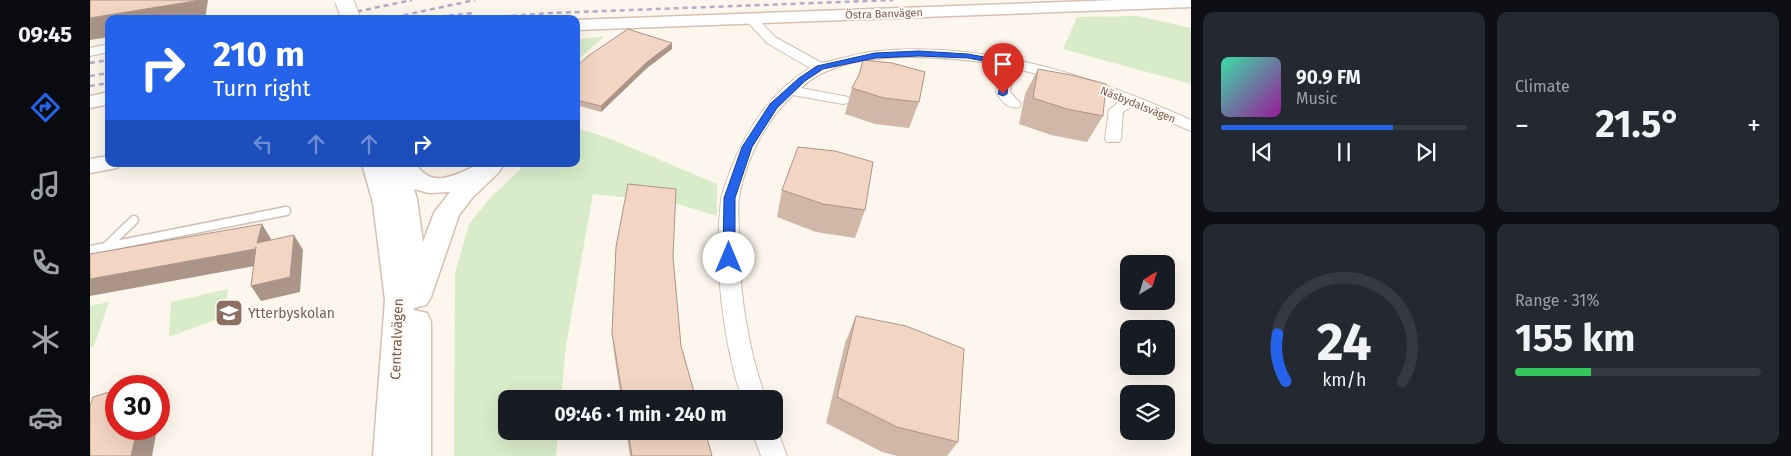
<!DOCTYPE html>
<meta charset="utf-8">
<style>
:root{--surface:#171b24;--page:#242831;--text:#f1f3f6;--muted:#9ea1a6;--line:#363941;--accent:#2563eb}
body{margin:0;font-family:"Fira Sans",sans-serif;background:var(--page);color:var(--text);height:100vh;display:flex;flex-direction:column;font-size:19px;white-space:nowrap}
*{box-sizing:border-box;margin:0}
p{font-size:16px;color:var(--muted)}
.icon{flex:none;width:28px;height:28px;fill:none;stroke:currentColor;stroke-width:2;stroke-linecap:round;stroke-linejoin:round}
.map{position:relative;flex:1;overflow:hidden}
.details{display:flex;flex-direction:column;gap:12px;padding:12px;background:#0d0f14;width:600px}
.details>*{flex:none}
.top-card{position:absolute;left:15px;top:15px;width:475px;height:152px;border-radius:10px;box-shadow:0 5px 20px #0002;background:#2563eb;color:#fff;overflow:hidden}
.needle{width:32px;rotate:38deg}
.fabs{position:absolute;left:1030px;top:255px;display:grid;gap:10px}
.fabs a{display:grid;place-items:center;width:55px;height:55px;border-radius:10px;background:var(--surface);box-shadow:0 5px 20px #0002;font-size:25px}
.speed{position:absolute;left:15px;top:375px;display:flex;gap:10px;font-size:25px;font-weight:700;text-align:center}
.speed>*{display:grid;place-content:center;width:65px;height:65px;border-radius:50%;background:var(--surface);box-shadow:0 5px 20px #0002;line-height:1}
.speed .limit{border:8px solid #d22;background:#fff;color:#111}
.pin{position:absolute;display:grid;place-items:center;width:42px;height:42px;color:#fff;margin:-51px -21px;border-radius:50% 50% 50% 0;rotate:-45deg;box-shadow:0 0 5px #0007}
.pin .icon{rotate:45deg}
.me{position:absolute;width:55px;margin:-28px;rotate:0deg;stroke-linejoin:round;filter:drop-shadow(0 0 4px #0008)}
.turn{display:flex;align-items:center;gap:18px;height:105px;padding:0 25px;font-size:22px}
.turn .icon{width:65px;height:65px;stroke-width:2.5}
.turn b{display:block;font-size:35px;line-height:42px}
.lanes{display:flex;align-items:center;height:48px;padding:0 25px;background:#0003;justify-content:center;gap:25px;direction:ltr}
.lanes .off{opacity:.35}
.big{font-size:38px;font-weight:700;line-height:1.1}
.details .tile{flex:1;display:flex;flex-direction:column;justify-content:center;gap:8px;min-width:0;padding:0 18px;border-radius:10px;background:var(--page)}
.details .dial{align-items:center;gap:0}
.dial svg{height:130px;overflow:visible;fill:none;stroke:var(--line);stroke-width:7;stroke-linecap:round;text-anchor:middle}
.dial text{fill:var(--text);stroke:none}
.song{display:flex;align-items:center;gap:15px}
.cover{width:60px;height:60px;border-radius:8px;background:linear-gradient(135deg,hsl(160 70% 55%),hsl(300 70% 35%))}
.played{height:5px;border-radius:2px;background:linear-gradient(90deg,var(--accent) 70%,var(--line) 70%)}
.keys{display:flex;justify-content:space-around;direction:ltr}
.heat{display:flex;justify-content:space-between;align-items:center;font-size:28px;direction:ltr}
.charge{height:8px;border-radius:4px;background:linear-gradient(90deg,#34c759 31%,var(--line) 0)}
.details .tiles{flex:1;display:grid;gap:12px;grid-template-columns:repeat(2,1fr)}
.trip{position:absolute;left:408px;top:390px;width:285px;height:50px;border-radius:10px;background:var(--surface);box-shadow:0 5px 20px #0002;font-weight:700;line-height:50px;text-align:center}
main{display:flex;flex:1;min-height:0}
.tab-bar{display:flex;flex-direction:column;width:90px;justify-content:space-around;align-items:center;background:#090b0e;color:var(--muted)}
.tab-bar .icon{width:35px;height:35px}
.tab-bar .on{color:var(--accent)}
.tab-bar b{font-size:22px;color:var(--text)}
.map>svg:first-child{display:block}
.green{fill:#d8ecc9}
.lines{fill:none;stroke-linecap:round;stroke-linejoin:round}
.lane-casing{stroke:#d1beb0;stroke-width:11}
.street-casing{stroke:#d1beb0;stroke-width:2}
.secondary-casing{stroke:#d6c0b0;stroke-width:3}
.lane{stroke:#fff;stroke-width:8}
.street{fill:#fff;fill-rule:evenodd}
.secondary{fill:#fff;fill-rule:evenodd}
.rail{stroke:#b9a8c9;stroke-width:2.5;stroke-dasharray:5 4;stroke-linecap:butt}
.secondary-bridge-casing{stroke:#d6c0b0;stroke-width:20;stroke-linecap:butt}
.secondary-bridge{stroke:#fff;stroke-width:18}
.wall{fill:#d1b7a8}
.shaded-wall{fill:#aa9588}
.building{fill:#f3d5c3;stroke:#aa9588}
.route{fill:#2563eb;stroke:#184099}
.labels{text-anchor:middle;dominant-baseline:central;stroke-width:4;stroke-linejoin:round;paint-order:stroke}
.far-street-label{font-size:11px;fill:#7a5c4d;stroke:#fffaf3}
.education-label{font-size:14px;fill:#785e54;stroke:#fffaf3;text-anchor:start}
.street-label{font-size:14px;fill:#7a5c4d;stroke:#fffaf3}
</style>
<main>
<nav class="tab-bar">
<b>09:45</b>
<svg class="icon on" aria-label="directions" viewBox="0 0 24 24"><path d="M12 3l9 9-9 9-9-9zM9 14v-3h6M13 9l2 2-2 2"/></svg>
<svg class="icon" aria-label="music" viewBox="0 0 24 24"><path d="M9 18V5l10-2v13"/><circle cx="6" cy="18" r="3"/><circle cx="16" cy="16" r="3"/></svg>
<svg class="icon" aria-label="phone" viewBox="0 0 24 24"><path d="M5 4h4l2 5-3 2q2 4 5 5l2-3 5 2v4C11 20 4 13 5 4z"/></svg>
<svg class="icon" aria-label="climate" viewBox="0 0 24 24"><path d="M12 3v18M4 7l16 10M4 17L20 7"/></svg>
<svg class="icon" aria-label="car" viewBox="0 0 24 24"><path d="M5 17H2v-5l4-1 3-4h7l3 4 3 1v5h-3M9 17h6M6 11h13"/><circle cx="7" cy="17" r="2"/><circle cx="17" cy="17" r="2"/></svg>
</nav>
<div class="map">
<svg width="1101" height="456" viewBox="0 0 1101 456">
<rect width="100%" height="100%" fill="#fdf6ec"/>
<path class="green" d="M1048,16L1101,28V84L973,49L987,17Z
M515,36L486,61V40Z
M486,128L516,137L627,184V216L584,203L503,194L476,345L471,399H416V431H468L466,456H364L365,273L379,224L401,197L430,170L431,164H486Z
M138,289L135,316L79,337L81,302Z
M19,302L4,346L0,348V306Z"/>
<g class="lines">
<defs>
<path id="lane" d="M16,247L44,220
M0,250L196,211"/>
<path id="street" d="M661,15L665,16L685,37L732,63C750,59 769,53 788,51C897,41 1003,76 1101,120V131L1042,106L1033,112L1031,139L1029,142H1017L1015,139L1019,110L1030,101L983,84L924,68L920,92L931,104L929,107C918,110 912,101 906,93L911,65L907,64C851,56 755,46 711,88L753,96L758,97L760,100L758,103L753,104L703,95C675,121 656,159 649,197C647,209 649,223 649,235C649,291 657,346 676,399H652C632,338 624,263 631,200C632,191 637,182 639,174C655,131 680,92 720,68L677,43L655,19Z
M19,44V52L0,56V48Z
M684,422L697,456H671L662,431H684Z"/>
<path id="secondary" d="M1026,0H1101V7L486,30V20Z
M19,92V104L0,108V96Z
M19,156V164H30L27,168L0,173V159Z
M272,164H326C343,191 368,173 390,164C396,162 408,164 414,164L408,173L382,198L369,215L341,297L336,305L324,308V310L337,313L341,322V456H283L295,300L283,203ZM324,189L339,193L360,192L344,213L333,242L327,199Z"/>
</defs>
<use href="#lane" class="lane-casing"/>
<use href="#street" class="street-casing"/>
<use href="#secondary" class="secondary-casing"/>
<use href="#lane" class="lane"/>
<use href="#street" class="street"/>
<use href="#secondary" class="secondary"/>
<path class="rail" d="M232,19L322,0
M296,19L385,0
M323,19L385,13
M377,19L462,13L803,0
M0,63L19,60
M0,76L19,73
M0,86L19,83"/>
<defs>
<path id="secondary-bridge" d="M254,0L261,19"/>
</defs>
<use href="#secondary-bridge" class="secondary-bridge-casing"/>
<use href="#secondary-bridge" class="secondary-bridge"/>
</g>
<path class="wall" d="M582,49L557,68L511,112L486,105V67Z
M948,69L1013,116L997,142L961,135L929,124L935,94Z
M768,76L829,102L819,128L785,124L755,114L762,88Z
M692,190L775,210L765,238L726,232L687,217Z
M583,257L591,346L606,399H531L524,352L522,333Z
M766,316L868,442L857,456H808L792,452L736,423L755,343Z
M536,431H615L622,456H540Z"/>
<path class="shaded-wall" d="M105,0H118L115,19H19V37L0,40V18Z
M582,43V49L557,68L511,112V106L557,62Z
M172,224L181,239L176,258L167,243Z
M204,235L213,250L210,292L171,301L161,286Z
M165,249L175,264L0,296V279Z
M57,381L62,386H56Z
M69,392L73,396L69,419Z
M47,429H67L62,456H41Z"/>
<path class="building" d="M0,0H105V1L0,18Z
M538,29L582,43L557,62L511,106L486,100V67L498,56Z
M773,60L802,63L835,72L829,102L794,98L762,88L769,75Z
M948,69L981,75L1016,84L1013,116L977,109L943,98Z
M708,147L745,151L783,162L775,210L733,204L692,190Z
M538,184L586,189L583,257L591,346L606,399H533L522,333L526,247Z
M172,224L167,243L204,235L200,277L161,286L166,247L165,249L0,279V254Z
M766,316L816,326L874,349L868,442L807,427L747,397Z
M57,381L56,386H40Z
M26,390V429H47L41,456H0V406L3,397Z
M538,431H615L622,456H542Z"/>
<path class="route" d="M829,51L878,54L921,62L917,94L913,96L908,94L914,65L878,58L829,56L785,58L733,69L715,81L687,108L662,147L645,198V258L644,261H635L633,258L634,198L652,147L680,104L709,78L727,66L785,53Z"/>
<defs>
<symbol id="school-square" viewBox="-11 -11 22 22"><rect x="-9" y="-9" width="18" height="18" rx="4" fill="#8d6e63" stroke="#fffaf3"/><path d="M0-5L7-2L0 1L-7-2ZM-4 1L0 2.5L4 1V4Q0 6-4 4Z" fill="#fff"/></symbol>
</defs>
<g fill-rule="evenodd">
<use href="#school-square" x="123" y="297" width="32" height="32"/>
</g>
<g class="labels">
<g class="far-street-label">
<text transform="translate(794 14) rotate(-2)">Östra Banvägen</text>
<text transform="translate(1048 105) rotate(22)">Näsbydalsvägen</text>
</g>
<g class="education-label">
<text x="158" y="313">Ytterbyskolan</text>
</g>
<g class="street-label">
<text transform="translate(307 339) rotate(-88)">Centralvägen</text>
</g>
</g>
</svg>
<div class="fabs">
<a><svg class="needle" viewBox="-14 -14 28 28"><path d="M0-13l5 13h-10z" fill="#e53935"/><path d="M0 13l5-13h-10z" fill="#9ea1a6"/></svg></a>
<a><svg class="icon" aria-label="sound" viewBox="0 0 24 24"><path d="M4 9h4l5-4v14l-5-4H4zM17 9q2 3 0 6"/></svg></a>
<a><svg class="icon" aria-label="layers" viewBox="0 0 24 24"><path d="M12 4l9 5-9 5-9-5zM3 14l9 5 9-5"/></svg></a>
</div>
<div class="speed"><div class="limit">30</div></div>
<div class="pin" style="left:913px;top:94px;background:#d93025"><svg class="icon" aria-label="arrive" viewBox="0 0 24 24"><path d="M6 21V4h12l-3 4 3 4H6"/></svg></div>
<svg class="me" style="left:639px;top:258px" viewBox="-20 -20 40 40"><circle r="19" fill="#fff"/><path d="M0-13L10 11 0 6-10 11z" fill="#2563eb"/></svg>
<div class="trip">09:46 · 1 min · 240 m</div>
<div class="top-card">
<div class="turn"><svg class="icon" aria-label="right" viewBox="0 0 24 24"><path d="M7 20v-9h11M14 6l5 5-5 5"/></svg><div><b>210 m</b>Turn right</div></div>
<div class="lanes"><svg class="icon off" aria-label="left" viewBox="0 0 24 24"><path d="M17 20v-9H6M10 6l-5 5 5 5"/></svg><svg class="icon off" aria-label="ahead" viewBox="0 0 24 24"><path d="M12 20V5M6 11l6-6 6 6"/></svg><svg class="icon off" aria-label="ahead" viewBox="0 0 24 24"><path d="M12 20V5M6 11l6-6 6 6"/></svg><svg class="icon" aria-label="right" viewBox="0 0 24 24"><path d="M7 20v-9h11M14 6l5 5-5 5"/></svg></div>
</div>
</div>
<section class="details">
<div class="tiles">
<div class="tile">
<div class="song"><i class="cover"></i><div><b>90.9 FM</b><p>Music</p></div></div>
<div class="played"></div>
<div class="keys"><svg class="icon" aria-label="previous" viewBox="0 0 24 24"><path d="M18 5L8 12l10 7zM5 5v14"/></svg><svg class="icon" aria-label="pause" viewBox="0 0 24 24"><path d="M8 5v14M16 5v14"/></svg><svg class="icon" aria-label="next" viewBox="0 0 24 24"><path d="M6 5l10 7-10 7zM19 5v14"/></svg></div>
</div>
<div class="tile"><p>Climate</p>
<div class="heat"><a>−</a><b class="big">21.5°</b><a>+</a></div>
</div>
<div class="tile dial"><svg viewBox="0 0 100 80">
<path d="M14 69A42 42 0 1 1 86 69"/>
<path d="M14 69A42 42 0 0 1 9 40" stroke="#2563eb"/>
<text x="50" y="56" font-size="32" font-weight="700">24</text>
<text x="50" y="72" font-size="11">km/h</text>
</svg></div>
<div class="tile"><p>Range · 31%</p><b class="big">155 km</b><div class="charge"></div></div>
</div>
</section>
</main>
